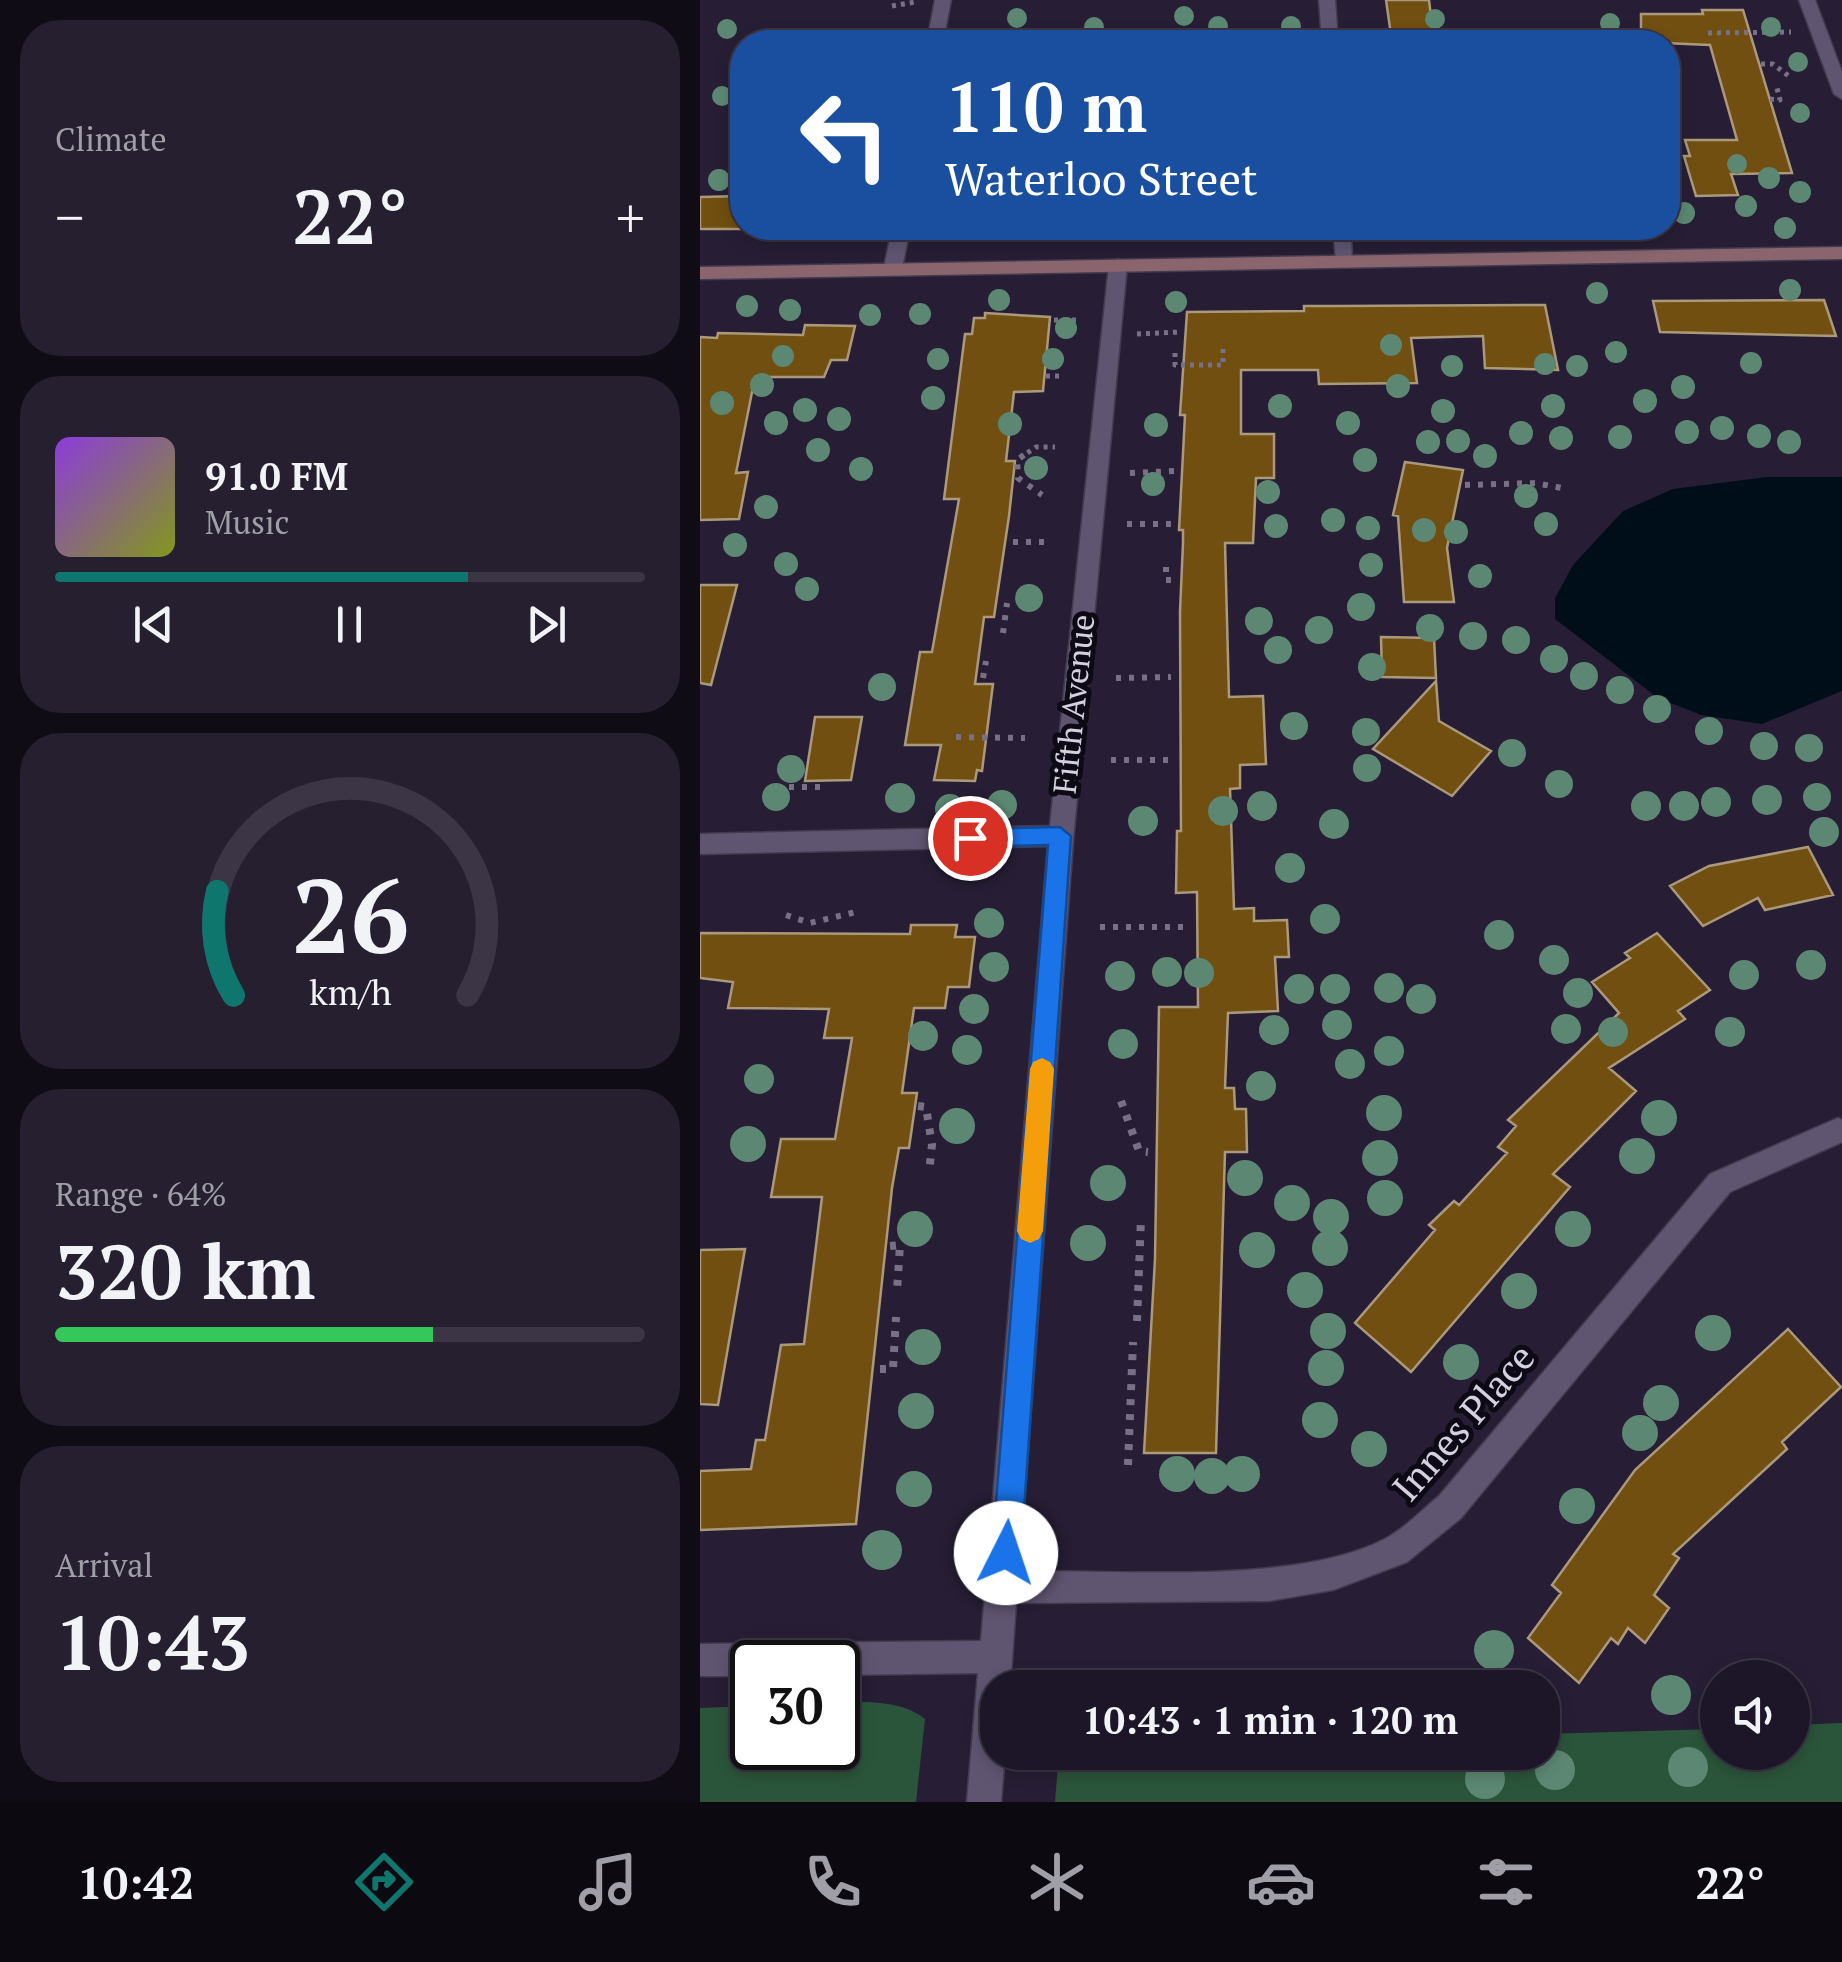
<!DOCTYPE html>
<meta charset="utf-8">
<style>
:root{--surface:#1d1628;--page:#251f30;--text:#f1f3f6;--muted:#a09fa8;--line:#3b3545;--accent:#0f766e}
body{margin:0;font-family:"PT Serif",serif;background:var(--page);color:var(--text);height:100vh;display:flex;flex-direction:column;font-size:38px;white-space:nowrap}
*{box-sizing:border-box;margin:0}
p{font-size:32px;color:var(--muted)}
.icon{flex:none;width:55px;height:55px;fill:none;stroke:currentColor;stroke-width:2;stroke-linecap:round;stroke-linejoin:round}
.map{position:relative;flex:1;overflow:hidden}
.sheet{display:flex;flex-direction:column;gap:20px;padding:20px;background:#100c16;width:700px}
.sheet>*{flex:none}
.hud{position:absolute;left:30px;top:30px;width:950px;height:210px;border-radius:40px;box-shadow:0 5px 15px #0003,0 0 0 2px var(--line);background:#1a4fa0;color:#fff;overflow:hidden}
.buttons{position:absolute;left:1000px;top:1660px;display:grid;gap:20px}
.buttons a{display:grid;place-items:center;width:110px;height:110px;border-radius:50%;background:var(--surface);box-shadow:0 5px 15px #0003,0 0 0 2px var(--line);font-size:50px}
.speed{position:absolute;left:30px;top:1640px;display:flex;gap:20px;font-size:50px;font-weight:700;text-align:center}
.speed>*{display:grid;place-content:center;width:130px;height:130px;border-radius:50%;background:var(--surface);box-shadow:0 5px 15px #0003,0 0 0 2px var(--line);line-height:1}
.speed .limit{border:5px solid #111;border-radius:15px;background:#fff;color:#111}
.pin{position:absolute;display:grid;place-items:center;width:85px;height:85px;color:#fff;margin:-42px;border:5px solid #fff;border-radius:50%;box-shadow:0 2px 10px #0007}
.me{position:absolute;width:110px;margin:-55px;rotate:4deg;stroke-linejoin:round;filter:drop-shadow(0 0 8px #0008)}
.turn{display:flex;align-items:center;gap:35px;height:210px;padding:0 50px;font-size:45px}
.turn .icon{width:130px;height:130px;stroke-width:2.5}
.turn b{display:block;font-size:70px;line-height:85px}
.big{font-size:75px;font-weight:600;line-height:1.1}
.sheet .tile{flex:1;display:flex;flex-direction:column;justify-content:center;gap:15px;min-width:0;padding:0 35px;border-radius:40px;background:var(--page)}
.sheet .dial{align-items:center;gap:0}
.dial svg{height:260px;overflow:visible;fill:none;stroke:var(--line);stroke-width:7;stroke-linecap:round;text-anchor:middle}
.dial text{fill:var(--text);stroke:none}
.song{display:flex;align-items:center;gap:30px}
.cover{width:120px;height:120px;border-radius:15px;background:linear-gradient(135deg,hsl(270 70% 55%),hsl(70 70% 35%))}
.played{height:10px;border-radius:5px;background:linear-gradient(90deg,var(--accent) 70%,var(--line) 70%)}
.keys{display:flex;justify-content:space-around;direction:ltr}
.heat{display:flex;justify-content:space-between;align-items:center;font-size:55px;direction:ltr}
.charge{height:15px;border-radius:8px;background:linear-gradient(90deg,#34c759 64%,var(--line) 0)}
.trip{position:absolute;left:280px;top:1670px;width:580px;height:100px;border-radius:40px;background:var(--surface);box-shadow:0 5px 15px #0003,0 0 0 2px var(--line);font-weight:600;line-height:100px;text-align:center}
.tab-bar{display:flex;height:160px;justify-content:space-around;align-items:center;background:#0c0910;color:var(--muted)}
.tab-bar .icon{width:70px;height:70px}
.tab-bar .selected{color:var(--accent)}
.tab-bar b{font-size:45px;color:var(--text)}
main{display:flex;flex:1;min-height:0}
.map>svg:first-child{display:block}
.green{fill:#2b553a}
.water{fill:#000e19}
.building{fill:#704f10;stroke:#ab997c;stroke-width:2.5}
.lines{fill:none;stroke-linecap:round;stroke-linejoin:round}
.minor-casing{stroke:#433b4f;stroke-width:3}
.secondary-casing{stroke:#433b4f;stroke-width:3}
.path-far2{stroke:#787185;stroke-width:5;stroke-dasharray:4 5;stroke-linecap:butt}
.path-far1{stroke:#787185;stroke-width:6;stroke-dasharray:5 8;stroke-linecap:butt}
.path{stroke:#787185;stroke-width:8;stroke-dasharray:6 9;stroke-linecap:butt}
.minor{fill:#605571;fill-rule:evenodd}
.secondary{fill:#8a656e;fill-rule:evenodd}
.tree{fill:#5c8873}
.route{fill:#1a73e8;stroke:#114b97;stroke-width:2.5}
.slow{fill:#f59e0b}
.labels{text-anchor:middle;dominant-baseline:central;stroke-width:10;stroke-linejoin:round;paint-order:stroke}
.street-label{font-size:32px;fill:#d5d0e0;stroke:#0e0a15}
.near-street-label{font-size:38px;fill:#d5d0e0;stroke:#0e0a15}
</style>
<main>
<section class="sheet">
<div class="tile"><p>Climate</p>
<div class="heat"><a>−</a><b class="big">22°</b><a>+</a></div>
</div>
<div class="tile">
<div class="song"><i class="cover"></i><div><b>91.0 FM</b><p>Music</p></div></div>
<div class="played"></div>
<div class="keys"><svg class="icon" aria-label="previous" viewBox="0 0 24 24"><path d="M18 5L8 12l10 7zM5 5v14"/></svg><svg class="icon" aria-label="pause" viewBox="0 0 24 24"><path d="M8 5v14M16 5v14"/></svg><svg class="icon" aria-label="next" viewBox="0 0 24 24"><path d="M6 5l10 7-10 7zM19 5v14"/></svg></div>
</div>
<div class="tile dial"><svg viewBox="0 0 100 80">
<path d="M14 69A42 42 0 1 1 86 69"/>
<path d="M14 69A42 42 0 0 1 9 37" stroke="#0f766e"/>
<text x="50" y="56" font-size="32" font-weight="700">26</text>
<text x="50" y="72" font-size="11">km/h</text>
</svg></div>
<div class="tile"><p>Range · 64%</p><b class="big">320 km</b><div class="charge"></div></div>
<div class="tile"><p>Arrival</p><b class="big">10:43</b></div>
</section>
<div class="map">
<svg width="1142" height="1802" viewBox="0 0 1142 1802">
<rect width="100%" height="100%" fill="#271e35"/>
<path class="green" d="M168,1702C190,1704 207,1705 225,1719L216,1802H0V1708L52,1706V1748H138V1703Z
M1142,1723V1802H355L359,1753L842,1752L843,1734L1017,1729L1018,1752H1092L1093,1725Z"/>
<path class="water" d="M1067,477H1142V691L1062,724L1001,715L958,698L855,619V598L873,565L923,511L973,489Z"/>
<path class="building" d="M686,0H729L734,41L692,42Z
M1002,10H1043L1092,173L1031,174L1038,195L996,196L984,156H990L985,140H1037L1010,45L941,42V14H1003Z
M42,196V229H0V197Z
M1124,300L1136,336L960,332L953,301Z
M845,305L858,370L785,368L783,336L711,338L717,383L619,384L618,370H541V434H574V478H556L553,543H525L529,697L563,696L566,764L540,765V788L530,789L534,909L554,908V921L587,920L589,957H575L578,1011L528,1013L525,1088H534L535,1109H546L547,1152H525L516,1453H444L455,1259L459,1007H498L497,892L476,893L477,831H481L480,612L483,543V530H479L485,415H480L487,312L604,311V306H639Z
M285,313L350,317L343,391L314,392L306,461H315L309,516L294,617H284L275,684H293L282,771L277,770L275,781L234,780L241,745H205L220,652H232L259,499H244L265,334H272L274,318H285Z
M105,325L155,326L147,360H131L124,377H55L36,473L48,472L39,519L0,520V337L17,338L18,333L103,335Z
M705,462L763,470L747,548L754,602H704L698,516L693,515Z
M0,585H37L11,685L0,683Z
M681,637L734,638L736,678L682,677Z
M736,681L739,721L791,751L752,796L673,749Z
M115,717H162L151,780L105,781Z
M1108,847L1133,895L1065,910L1058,898L1003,926L970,886L1009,866Z
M211,925H257L255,937H275L269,987H248L245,1008H214L202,1093H217L209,1148H199L192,1188L156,1524L0,1530V1471L51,1469L56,1440H65L81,1345L104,1344L122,1197H71L81,1139H135L152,1038H124L129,1009L28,1008L33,982L0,978V933L210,934Z
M957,933L1010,990L978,1011L985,1019L909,1068L936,1091L853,1174L870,1187L711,1372L655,1323L735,1230L729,1225L754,1201L759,1205L807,1153L798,1147L816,1126L808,1120L919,1013L892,982L930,958L925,953Z
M45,1249L18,1405L0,1404V1250Z
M1088,1329L1141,1387L1082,1442L1087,1449L973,1554L979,1558L954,1595L969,1608L945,1643L928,1628L918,1644L911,1638L879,1683L828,1638L861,1593L852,1585L935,1470Z"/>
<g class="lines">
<defs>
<path id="minor" d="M235,0H251L243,42H227Z
M619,0H635L638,42H622Z
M1099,0H1115L1142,72V99L1134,94Z
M192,228H210L202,268L193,274L184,268Z
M633,228H651L652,265H638L636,261Z
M418,259L427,265L373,841L319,1571C420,1570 597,1585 685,1539C704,1529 722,1510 739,1496L1010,1174L1138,1118L1142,1120V1142L1030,1192L761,1518L707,1562L633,1590L569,1601L316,1603L310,1688H298V1752H305L301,1802H267L278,1673L138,1675V1662H52V1676H0V1644L281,1641L348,846L0,854V834L350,826L409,265Z"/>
<path id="secondary" d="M1142,247V259L0,279V267Z"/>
</defs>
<use href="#minor" class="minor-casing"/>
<use href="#secondary" class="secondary-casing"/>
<path class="path-far2" d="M192,6L215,2
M1008,33L1091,32
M1061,64H1073L1090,77
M1070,99L1080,100L1076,84
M435,232L459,228
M354,320H381
M437,334L481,332
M475,353V365H523V348
M346,376H364
M320,458L336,447H355"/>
<path class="path-far1" d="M324,455L317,460L318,478L342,495
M430,473L476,471
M765,485L835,483L862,488
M427,524H472
M313,542H348
M466,567V580H475
M303,633L307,603
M283,678L286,661
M416,678L471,677
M256,737L325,738
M411,760H475
M89,787H128
M86,915L110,923L160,911
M400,927H491"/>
<path class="path" d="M421,1101L439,1151L448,1152
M218,1106L226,1107L232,1145L229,1173
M190,1246L200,1245L197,1291
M437,1321L441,1217
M180,1369H193L196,1317
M428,1465L433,1342"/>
<use href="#minor" class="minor"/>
<use href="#secondary" class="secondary"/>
</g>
<g class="tree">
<circle cx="484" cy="16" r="10"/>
<circle cx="317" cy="18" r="10"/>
<circle cx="735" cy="19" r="10"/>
<circle cx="910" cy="23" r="10"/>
<circle cx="518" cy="26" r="10"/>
<circle cx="591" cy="26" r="10"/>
<circle cx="394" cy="27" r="10"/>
<circle cx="1071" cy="27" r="10"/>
<circle cx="27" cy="29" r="10"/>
<circle cx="1098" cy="62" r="10"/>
<circle cx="22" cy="96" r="10"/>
<circle cx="1100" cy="113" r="10"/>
<circle cx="1037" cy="164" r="10"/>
<circle cx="1069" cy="178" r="11"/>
<circle cx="19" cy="180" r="11"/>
<circle cx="1100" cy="192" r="11"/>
<circle cx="1046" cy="206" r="11"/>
<circle cx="984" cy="213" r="11"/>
<circle cx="1085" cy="228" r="11"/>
<circle cx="1090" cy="290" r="11"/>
<circle cx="897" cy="293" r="11"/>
<circle cx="299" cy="300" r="11"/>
<circle cx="476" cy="302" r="11"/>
<circle cx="47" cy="306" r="11"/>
<circle cx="90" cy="310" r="11"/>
<circle cx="220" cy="314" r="11"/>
<circle cx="170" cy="315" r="11"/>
<circle cx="366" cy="328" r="11"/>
<circle cx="691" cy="345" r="11"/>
<circle cx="916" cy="352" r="11"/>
<circle cx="83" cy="356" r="11"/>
<circle cx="238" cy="359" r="11"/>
<circle cx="353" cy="359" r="11"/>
<circle cx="1051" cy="363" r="11"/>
<circle cx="845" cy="364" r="11"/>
<circle cx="752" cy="366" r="11"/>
<circle cx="877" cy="366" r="11"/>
<circle cx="62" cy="385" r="12"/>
<circle cx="698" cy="386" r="12"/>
<circle cx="983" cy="387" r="12"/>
<circle cx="233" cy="398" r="12"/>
<circle cx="945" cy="401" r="12"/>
<circle cx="22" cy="403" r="12"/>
<circle cx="580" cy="406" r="12"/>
<circle cx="853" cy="406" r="12"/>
<circle cx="105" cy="410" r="12"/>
<circle cx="743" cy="411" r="12"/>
<circle cx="139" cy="419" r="12"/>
<circle cx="76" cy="423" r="12"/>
<circle cx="648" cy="423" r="12"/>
<circle cx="310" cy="424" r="12"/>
<circle cx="456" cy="425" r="12"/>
<circle cx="1022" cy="428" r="12"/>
<circle cx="987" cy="432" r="12"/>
<circle cx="821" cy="433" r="12"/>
<circle cx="1059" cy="436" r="12"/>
<circle cx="920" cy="437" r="12"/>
<circle cx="861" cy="438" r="12"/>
<circle cx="758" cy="441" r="12"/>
<circle cx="728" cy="442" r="12"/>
<circle cx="1089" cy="442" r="12"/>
<circle cx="118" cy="450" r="12"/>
<circle cx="785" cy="456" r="12"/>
<circle cx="665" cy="460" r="12"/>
<circle cx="336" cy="468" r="12"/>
<circle cx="161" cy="469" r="12"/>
<circle cx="453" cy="484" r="12"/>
<circle cx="568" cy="492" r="12"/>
<circle cx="826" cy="496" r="12"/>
<circle cx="66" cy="507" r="12"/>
<circle cx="633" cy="520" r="12"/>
<circle cx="846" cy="524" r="12"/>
<circle cx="576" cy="526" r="12"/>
<circle cx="668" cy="528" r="12"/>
<circle cx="724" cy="530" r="12"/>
<circle cx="756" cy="532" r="12"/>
<circle cx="35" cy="545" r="12"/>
<circle cx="86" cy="564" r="12"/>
<circle cx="671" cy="565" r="12"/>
<circle cx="780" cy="576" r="12"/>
<circle cx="107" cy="589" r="12"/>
<circle cx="329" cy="598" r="14"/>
<circle cx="661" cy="607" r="14"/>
<circle cx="559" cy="621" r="14"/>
<circle cx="730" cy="628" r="14"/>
<circle cx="619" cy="630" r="14"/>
<circle cx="773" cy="636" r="14"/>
<circle cx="816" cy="640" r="14"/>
<circle cx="578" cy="650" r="14"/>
<circle cx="854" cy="659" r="14"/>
<circle cx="672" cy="667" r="14"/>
<circle cx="884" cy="676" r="14"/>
<circle cx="182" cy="687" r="14"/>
<circle cx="920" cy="690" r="14"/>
<circle cx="957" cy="709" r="14"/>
<circle cx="594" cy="726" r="14"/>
<circle cx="1009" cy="731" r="14"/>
<circle cx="666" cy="732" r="14"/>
<circle cx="1064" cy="746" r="14"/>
<circle cx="1109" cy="748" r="14"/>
<circle cx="812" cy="753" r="14"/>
<circle cx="667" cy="768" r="14"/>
<circle cx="91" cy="769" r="14"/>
<circle cx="859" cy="784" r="14"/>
<circle cx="200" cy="798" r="15"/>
<circle cx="76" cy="797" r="14"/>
<circle cx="1117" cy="797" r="14"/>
<circle cx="1067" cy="800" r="15"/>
<circle cx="1016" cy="802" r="15"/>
<circle cx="302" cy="805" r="15"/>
<circle cx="562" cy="806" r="15"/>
<circle cx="946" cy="806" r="15"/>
<circle cx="984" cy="806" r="15"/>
<circle cx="250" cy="809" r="15"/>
<circle cx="523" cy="811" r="15"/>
<circle cx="443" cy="821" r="15"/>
<circle cx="634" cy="824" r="15"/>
<circle cx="1124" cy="832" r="15"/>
<circle cx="590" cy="868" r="15"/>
<circle cx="625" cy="919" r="15"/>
<circle cx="289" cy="923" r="15"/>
<circle cx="799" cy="935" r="15"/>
<circle cx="854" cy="960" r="15"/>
<circle cx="1111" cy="965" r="15"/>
<circle cx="294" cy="967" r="15"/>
<circle cx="467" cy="972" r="15"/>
<circle cx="499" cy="973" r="15"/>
<circle cx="1044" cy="975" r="15"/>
<circle cx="420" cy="976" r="15"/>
<circle cx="689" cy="988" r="15"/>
<circle cx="599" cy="989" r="15"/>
<circle cx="635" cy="989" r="15"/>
<circle cx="878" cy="993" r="15"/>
<circle cx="721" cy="999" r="15"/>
<circle cx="274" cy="1009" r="15"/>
<circle cx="637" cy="1025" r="15"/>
<circle cx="866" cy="1029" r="15"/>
<circle cx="574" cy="1030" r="15"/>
<circle cx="913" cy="1032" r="15"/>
<circle cx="1030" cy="1032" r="15"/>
<circle cx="223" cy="1036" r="15"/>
<circle cx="423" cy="1044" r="15"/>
<circle cx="267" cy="1050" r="15"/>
<circle cx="689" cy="1051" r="15"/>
<circle cx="650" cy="1064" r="15"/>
<circle cx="59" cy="1079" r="15"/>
<circle cx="561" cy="1086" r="15"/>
<circle cx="684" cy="1113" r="18"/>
<circle cx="959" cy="1118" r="18"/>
<circle cx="257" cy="1126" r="18"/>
<circle cx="48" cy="1144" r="18"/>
<circle cx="937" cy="1156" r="18"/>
<circle cx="680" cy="1158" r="18"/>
<circle cx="545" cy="1178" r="18"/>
<circle cx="408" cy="1183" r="18"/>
<circle cx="685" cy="1198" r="18"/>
<circle cx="592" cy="1203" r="18"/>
<circle cx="631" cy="1217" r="18"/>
<circle cx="215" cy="1229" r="18"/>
<circle cx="873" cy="1229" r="18"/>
<circle cx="388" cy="1243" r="18"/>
<circle cx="630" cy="1248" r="18"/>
<circle cx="557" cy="1250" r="18"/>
<circle cx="605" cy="1290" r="18"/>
<circle cx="819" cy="1291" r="18"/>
<circle cx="628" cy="1331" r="18"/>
<circle cx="1013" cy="1333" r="18"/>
<circle cx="223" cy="1347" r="18"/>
<circle cx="761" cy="1362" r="18"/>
<circle cx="626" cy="1368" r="18"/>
<circle cx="961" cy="1403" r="18"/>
<circle cx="216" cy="1411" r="18"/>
<circle cx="620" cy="1420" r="18"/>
<circle cx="940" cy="1433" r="18"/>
<circle cx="669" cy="1449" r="18"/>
<circle cx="477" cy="1474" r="18"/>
<circle cx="542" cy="1474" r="18"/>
<circle cx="512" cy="1476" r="18"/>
<circle cx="214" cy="1489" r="18"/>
<circle cx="877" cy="1506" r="18"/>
<circle cx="182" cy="1550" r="20"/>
<circle cx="794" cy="1650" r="20"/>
<circle cx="971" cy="1695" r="20"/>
<circle cx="988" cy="1767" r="20"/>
<circle cx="855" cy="1770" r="20"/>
<circle cx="785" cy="1779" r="20"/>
</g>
<path class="route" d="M360,827L371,836L321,1553L317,1563L306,1567L296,1563L292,1553L348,845L270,847L259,838L270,829Z"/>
<path class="slow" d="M342,1058L350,1062L354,1069L343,1231L339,1239L330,1243L321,1239L317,1231L330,1069L333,1062Z"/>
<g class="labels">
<g class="street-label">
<text transform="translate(373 704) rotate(-84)">Fifth Avenue</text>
</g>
<g class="near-street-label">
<text transform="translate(763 1422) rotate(-49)">Innes Place</text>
</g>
</g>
</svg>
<div class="buttons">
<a><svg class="icon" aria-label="sound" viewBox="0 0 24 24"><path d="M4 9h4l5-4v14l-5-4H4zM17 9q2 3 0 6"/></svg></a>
</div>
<div class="speed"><div class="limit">30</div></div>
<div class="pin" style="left:270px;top:838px;background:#d93025"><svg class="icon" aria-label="arrive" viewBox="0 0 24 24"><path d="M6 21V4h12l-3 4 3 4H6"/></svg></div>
<svg class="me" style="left:306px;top:1553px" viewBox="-20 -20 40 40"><circle r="19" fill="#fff"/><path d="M0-13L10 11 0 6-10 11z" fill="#1a73e8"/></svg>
<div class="trip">10:43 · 1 min · 120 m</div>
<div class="hud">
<div class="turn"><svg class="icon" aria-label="left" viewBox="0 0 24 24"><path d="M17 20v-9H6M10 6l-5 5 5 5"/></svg><div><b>110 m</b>Waterloo Street</div></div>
</div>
</div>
</main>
<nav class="tab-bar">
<b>10:42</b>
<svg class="icon selected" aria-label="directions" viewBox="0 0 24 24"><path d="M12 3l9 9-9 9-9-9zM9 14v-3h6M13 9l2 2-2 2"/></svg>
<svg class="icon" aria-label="music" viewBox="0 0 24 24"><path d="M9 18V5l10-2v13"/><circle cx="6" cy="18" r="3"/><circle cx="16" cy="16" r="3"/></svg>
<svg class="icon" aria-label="phone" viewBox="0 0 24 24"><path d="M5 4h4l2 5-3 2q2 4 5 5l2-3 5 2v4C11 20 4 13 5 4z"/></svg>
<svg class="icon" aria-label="climate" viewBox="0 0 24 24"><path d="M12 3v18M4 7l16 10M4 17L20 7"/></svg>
<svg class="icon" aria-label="car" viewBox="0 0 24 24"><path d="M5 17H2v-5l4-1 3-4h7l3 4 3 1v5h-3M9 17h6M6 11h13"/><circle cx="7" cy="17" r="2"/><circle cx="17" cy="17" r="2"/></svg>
<svg class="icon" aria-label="filters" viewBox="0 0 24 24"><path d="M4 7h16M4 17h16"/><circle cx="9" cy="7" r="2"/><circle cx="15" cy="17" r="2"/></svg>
<b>22°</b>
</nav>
